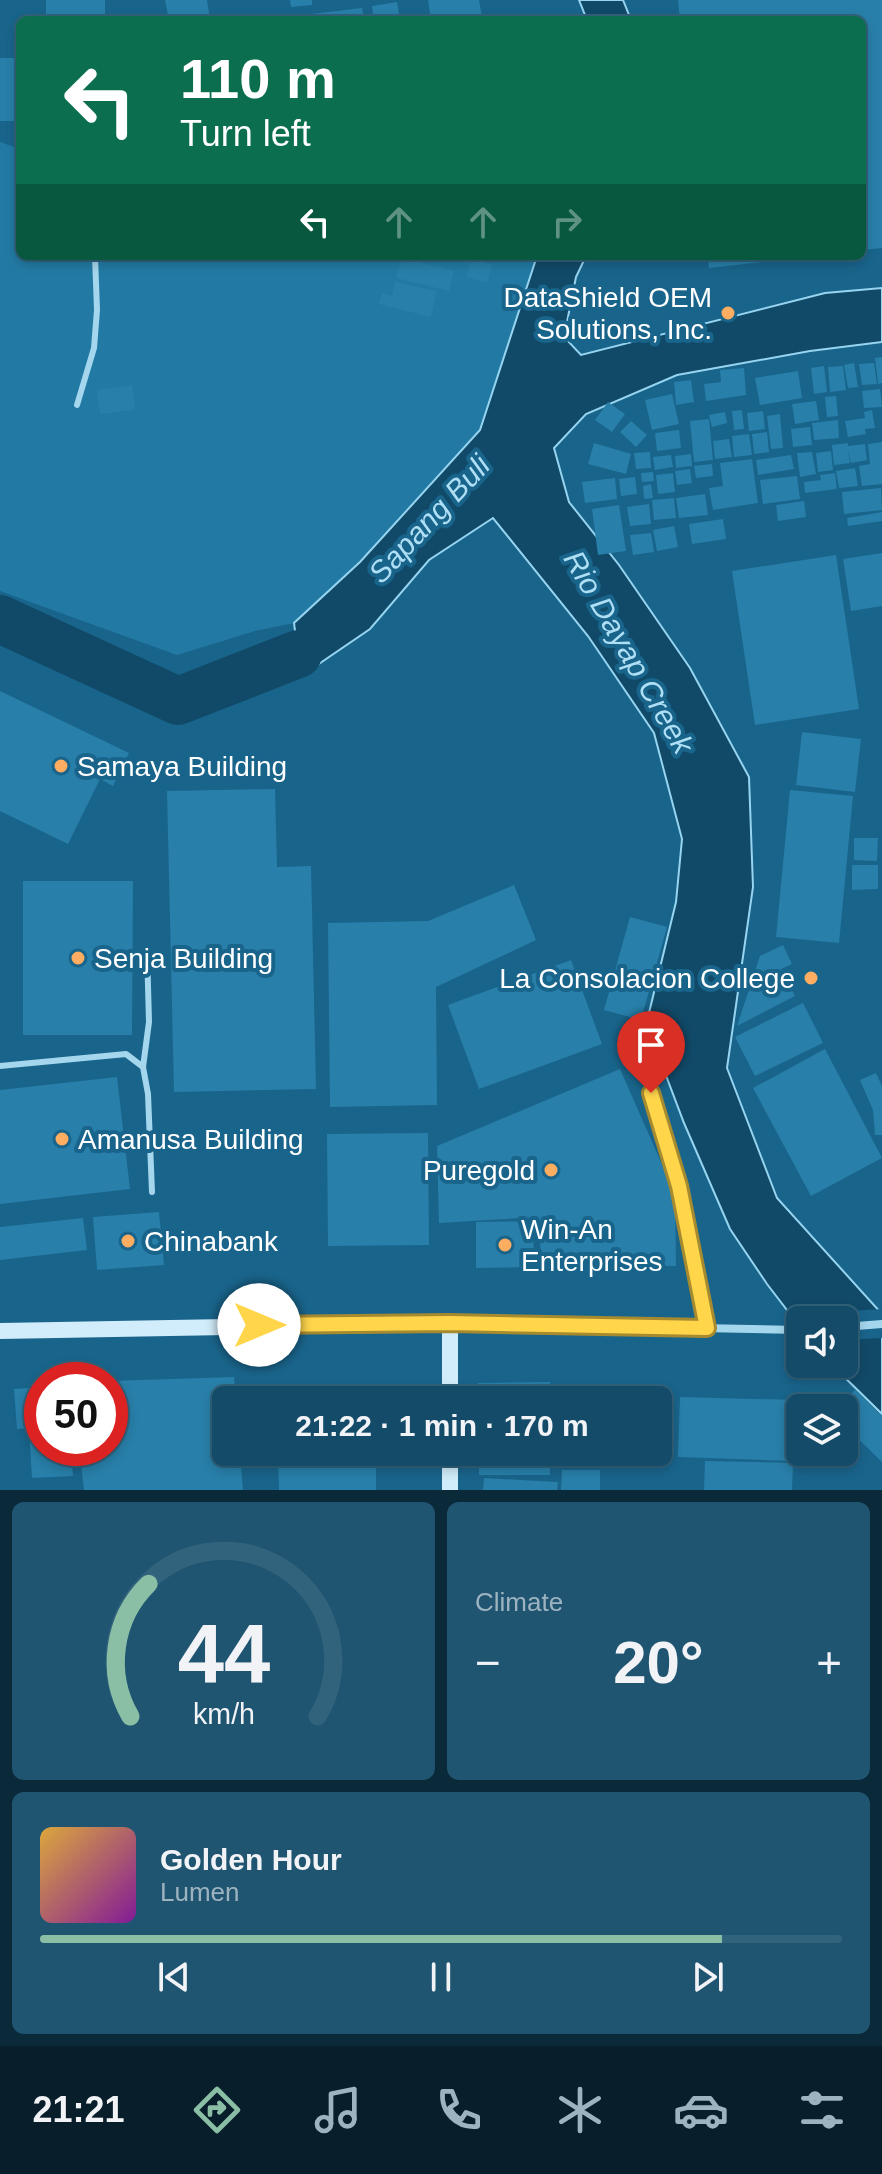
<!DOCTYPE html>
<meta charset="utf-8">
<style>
:root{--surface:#134b68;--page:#205571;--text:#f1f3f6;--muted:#9db3c0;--line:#32637c;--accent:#8abfa5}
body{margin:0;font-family:Arial,sans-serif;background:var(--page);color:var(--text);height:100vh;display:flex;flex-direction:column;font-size:30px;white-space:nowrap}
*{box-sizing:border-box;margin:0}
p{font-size:26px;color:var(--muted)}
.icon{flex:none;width:44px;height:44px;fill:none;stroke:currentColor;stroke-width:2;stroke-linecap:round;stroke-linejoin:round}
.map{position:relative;height:1490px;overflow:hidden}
.side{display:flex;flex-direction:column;gap:12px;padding:12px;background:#0a2939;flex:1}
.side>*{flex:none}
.guide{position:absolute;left:16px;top:16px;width:850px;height:244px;border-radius:12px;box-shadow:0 4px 12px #0003,0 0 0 2px var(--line);background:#0b6e4f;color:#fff;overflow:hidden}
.controls{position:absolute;left:786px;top:1306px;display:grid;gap:16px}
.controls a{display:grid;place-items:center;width:72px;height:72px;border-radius:12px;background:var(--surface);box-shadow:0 4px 12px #0003,0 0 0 2px var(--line);font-size:40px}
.speed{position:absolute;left:24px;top:1362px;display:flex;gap:16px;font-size:40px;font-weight:700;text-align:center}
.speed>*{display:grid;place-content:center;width:104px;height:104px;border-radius:50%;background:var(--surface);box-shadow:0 4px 12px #0003,0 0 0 2px var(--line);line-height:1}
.speed .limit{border:12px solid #d22;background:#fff;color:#111}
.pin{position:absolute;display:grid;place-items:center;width:68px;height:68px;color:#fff;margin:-82px -34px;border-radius:50% 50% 50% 0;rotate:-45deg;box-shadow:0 0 8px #0007}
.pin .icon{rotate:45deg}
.me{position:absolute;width:88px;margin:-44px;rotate:90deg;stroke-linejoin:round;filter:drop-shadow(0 0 6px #0008)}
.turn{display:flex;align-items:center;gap:28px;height:168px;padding:0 32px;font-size:36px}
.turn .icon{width:104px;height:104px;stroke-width:2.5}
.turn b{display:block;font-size:56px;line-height:68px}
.lanes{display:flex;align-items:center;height:76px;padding:0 32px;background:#0003;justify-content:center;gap:40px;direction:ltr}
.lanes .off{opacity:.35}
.big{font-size:60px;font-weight:600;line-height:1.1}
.side .widget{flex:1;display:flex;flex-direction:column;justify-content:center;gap:12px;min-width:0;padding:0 28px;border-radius:12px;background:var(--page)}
.side .dial{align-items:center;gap:0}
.dial svg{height:208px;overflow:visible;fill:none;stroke:var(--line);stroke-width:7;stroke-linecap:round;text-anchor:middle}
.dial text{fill:var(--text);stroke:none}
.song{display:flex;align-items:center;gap:24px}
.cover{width:96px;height:96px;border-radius:12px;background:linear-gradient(135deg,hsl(40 70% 55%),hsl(290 70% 35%))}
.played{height:8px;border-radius:4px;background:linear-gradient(90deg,var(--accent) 85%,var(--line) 85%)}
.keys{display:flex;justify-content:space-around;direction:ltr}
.heat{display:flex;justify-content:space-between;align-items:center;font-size:44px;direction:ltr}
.side .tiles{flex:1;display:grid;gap:12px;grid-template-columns:1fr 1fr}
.widget:last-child{grid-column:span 2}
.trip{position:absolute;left:212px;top:1386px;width:460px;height:80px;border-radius:12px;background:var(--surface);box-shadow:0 4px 12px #0003,0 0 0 2px var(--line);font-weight:600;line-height:80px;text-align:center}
.menu{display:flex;height:128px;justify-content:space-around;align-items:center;background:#081e2a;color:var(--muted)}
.menu .icon{width:56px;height:56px}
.menu .on{color:var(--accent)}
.menu b{font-size:36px;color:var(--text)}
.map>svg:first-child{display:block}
.green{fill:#227aa4}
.water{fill:#114a68;stroke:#96d4f0;stroke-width:2}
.pier{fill:#19648b}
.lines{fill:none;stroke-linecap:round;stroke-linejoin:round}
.river{stroke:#114a68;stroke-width:48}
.building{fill:#287fa9}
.lane{stroke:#a4d6ed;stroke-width:6}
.street{stroke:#a4d6ed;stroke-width:8}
.secondary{stroke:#d1ecfa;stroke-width:16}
.route-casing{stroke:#a68a30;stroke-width:20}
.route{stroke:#ffd54a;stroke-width:14}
.poi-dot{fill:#ffad60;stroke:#19648b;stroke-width:3}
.labels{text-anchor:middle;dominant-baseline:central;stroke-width:8;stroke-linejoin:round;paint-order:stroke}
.poi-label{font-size:28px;fill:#fff;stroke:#19648b;text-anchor:start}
.water-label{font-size:30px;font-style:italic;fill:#afdff5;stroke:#19648b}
</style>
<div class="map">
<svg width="882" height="1490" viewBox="0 0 882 1490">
<rect width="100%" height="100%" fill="#19648b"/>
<path class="green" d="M0,142L20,149V256H537L480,430L360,562L294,623L255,631L177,655L0,591Z"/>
<path class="water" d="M579,0H623L631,20H587Z
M537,256H586L576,277L564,337L581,355L825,293L882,288V342L810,351L677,375L586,414L554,448L569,502L619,565L690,668L749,777L753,887L727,1068L777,1198L882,1314V1414L831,1364H844V1320H800V1327L767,1284L730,1229L684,1123L659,1057L648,1017L676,902L682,839L654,733L588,636L493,518L429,560L370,629L307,672L298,654L294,623L360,562L480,430Z"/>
<path class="pier" d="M882,1309V1338L844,1340V1320H800V1331L786,1315Z"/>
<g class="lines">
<path class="river" d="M0,619L178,701L298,654"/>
</g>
<path class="building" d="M46,0H105V20H46Z
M165,0H207L210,20H169Z
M290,0H312V5L291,7Z
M428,0H479L482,17L431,20Z
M678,0H882V248L862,250V20H680Z
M397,2L400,20H374L372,6Z
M362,8L364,20H312L311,14Z
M0,58H20V121H0Z
M708,256H796V258L709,268Z
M402,258L454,271L449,291L396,278Z
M472,259L492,265L487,283L466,277Z
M395,282L437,291L431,317L379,304L382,293L392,296Z
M882,357V383L878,384L875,358Z
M854,363L858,387L848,388L844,365Z
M874,363L877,384L862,385L859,364Z
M824,366L827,392L814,394L811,368Z
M843,366L846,390L830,392L828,367Z
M744,368L746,395L706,401L704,384L721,382L720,370Z
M798,371L802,398L760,405L755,378Z
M691,380L694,402L676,405L674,382Z
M132,385L135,410L100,414L97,390Z
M880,389L882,407L864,408L862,391Z
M672,394L679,424L652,430L645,400Z
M836,396L838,416L827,417L825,397Z
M816,401L819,420L795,424L792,404Z
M608,402L625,414L612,432L595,420Z
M742,410L744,429L734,430L732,411Z
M872,410L875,428L865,429L866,434L848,437L845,421L865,418L864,412Z
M763,411L765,429L749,431L747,413Z
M725,412L727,423L712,427L709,415Z
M780,414L783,448L771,449L767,416Z
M709,419L713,460L694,462L690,421Z
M838,420L839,438L814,440L812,423Z
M631,421L647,435L636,447L620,432Z
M810,427L812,445L793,447L791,429Z
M679,430L681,448L657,451L655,433Z
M767,432L769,452L754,454L752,434Z
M749,434L752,455L734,457L732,436Z
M729,439L732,457L715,459L713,441Z
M882,442V484L862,486L859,466L870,464L868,444Z
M594,443L631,454L626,474L588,464Z
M848,443V446L865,444L867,460L851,463L848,450L850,463L834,465L832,445Z
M831,451L833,470L818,472L816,453Z
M650,452L651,468L636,469L634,453Z
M812,452L816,474L800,477L797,453Z
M691,454L692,466L676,468L675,456Z
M671,455L673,467L655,470L653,457Z
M791,455L794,469L758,475L756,460Z
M752,459L758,503L713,510L709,488L723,486L720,463Z
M712,464L713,476L696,478L694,466Z
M855,468L858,486L839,488L836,471Z
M690,469L692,483L677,485L675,471Z
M653,472L654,481L642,482L641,473Z
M673,473L675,492L658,494L656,475Z
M835,473L837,489L805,493L804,482L821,480L820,475Z
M797,476L800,499L763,504L760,480Z
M635,477L637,494L621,496L619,479Z
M615,478L617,499L585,503L582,482Z
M651,484L653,498L644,499L643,486Z
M881,488L882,510L844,514L842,492Z
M705,494L708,515L679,518L676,498Z
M674,498L676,518L654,520L652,500Z
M804,501L806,517L778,521L776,505Z
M649,504L651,524L630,526L627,507Z
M619,505L626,551L598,555L592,509Z
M882,512V521L848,526L847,518Z
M723,519L726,539L692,544L689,524Z
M674,526L678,547L657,551L653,530Z
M651,533L654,552L633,555L630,535Z
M882,553V606L851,611L843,559Z
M836,555L859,709L755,725L732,571Z
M0,691L129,753L113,786L100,779L68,844L0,811Z
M802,732L861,739L855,792L796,785Z
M275,789L277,867L311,866L316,1089L174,1092L167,791Z
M790,790L853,796L839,943L776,937Z
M854,838H878L877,861L854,860Z
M852,865H878V889L852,890Z
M23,881H133L132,1035H23Z
M514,885L536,940L436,987L437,1105L330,1107L328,923L428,921Z
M630,917L667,927L641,1020L604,1010Z
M783,945L792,964L781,969L795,996L737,1026L760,956Z
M571,960L602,1044L479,1089L448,1005Z
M803,1003L823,1043L755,1076L735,1037Z
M825,1049L882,1158L811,1196L753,1088Z
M620,1069L675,1194L676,1266L541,1264L539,1217L439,1223L437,1146Z
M876,1073L882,1086V1135H875L873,1110L860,1080Z
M117,1077L130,1189L0,1204V1090Z
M428,1133L429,1245L328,1246L327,1134Z
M159,1212L164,1265L97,1270L93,1217Z
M83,1218L87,1250L0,1260V1227Z
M533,1221L534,1267L476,1268V1222Z
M234,1377L236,1400H226V1452H240L243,1490H84L79,1448H110V1381Z
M550,1382V1400H478V1383Z
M42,1387V1427L17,1429L14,1389Z
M855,1390L882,1416V1462L844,1425V1408H838Z
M680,1397L796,1400L794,1461L678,1457Z
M42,1431V1448H71L73,1476L32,1478L29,1432Z
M278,1452H376V1490H279Z
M479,1452H550V1475H479Z
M705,1461L793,1463L792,1490H704Z
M562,1470H600V1490H561Z
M484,1478L558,1482L557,1490H483Z"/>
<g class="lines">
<path class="lane" d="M77,405L94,348L97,310L95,256
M0,1066L126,1054L143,1067L148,1094L152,1192
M143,1067L149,1022L147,949
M651,1093L679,1186L707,1328"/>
<path class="street" d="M450,1323L800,1330
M844,1327L882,1324"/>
<path class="secondary" d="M0,1331L450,1323V1400
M450,1490V1452"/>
</g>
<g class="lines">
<defs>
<path id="route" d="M259,1325L450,1323L707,1328L679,1186L651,1093"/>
</defs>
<use href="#route" class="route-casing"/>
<use href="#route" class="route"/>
</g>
<g class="poi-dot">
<circle cx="728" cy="313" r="8"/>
<circle cx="61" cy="766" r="8"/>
<circle cx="78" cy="958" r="8"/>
<circle cx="811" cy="978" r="8"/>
<circle cx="62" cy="1139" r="8"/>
<circle cx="551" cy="1170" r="8"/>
<circle cx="128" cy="1241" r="8"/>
<circle cx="505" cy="1245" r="8"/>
</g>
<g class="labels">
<g class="poi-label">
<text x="712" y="297" text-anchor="end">DataShield OEM<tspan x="712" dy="32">Solutions, Inc.</tspan></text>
<text x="77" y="766">Samaya Building</text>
<text x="94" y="958">Senja Building</text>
<text x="795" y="978" text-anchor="end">La Consolacion College</text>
<text x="78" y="1139">Amanusa Building</text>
<text x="535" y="1170" text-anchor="end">Puregold</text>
<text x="521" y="1229">Win-An<tspan x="521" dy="32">Enterprises</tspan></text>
<text x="144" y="1241">Chinabank</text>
</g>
<g class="water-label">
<text transform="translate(429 519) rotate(-47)">Sapang Buli</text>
<text transform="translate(629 652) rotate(60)">Rio Dayap Creek</text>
</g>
</g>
</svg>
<div class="controls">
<a><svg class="icon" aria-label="sound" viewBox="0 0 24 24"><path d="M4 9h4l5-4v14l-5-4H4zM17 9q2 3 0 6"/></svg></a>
<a><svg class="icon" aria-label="layers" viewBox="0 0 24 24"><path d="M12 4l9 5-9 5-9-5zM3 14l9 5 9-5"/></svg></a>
</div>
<div class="speed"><div class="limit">50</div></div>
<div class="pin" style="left:651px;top:1093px;background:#d93025"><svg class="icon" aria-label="arrive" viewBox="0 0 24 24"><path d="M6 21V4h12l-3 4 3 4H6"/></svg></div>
<svg class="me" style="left:259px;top:1325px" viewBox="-20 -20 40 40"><circle r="19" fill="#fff"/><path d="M0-13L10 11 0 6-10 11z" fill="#ffd54a"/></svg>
<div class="trip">21:22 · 1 min · 170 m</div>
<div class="guide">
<div class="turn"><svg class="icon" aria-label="left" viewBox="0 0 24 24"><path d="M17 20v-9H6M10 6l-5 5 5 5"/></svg><div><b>110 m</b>Turn left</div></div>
<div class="lanes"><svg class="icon" aria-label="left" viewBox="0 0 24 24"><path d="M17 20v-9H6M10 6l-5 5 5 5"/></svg><svg class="icon off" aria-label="ahead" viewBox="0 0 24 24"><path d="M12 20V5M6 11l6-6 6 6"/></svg><svg class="icon off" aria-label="ahead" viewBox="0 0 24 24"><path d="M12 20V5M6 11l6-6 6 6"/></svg><svg class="icon off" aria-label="right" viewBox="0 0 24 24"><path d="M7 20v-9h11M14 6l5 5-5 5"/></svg></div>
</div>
</div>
<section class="side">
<div class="tiles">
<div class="widget dial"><svg viewBox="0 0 100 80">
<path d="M14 69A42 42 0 1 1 86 69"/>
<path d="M14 69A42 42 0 0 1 21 18" stroke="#8abfa5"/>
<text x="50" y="56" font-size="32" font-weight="700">44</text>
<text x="50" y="72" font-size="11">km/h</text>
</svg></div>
<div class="widget"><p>Climate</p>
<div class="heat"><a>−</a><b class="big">20°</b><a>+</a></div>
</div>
<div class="widget">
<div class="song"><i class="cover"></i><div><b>Golden Hour</b><p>Lumen</p></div></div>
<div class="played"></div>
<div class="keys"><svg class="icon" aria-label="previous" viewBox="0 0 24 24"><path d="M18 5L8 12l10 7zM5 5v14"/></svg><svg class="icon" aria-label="pause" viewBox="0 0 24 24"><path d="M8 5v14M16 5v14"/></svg><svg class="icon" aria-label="next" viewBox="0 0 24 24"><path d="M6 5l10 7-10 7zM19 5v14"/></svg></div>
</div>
</div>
</section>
<nav class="menu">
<b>21:21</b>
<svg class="icon on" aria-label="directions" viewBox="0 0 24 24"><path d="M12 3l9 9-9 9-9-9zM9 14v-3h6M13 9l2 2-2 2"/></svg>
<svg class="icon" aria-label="music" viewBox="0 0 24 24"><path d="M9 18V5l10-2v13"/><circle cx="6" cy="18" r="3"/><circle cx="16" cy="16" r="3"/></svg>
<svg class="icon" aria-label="phone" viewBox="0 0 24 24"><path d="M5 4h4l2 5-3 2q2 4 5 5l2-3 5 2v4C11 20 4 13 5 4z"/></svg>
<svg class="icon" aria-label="climate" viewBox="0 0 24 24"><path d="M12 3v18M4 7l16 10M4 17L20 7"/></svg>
<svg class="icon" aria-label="car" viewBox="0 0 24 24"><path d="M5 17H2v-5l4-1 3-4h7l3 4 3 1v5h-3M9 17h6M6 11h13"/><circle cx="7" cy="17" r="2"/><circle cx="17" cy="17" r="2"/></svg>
<svg class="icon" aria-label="filters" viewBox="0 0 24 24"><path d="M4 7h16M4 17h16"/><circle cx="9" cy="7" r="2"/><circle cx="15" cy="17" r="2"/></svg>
</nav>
